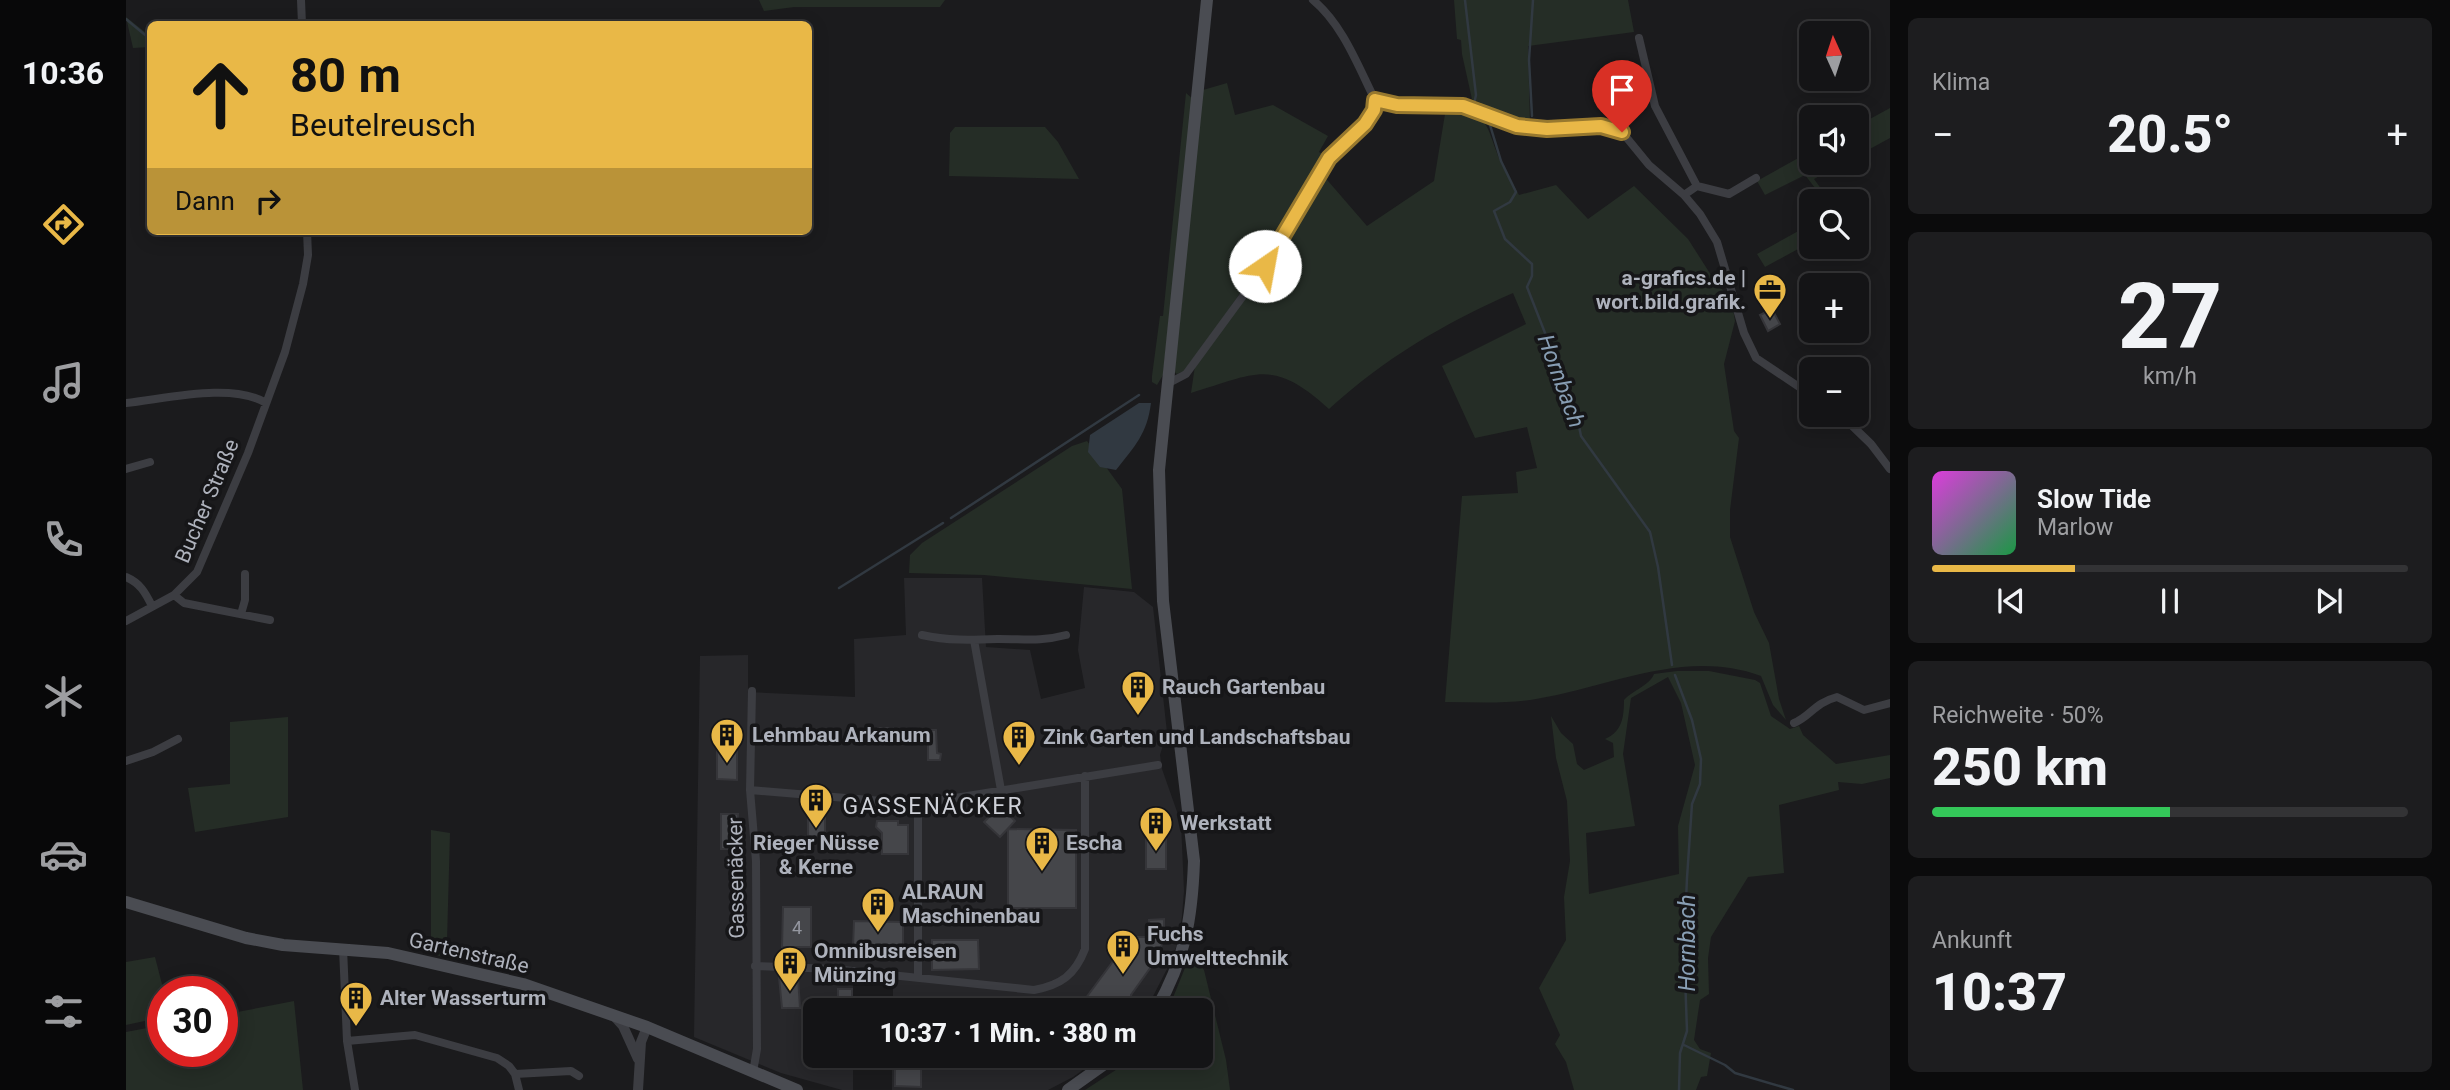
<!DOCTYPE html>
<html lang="de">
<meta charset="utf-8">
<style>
:root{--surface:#141416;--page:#1d1d1f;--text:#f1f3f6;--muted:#9d9ea1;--line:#333335;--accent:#e9b847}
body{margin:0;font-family:Roboto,sans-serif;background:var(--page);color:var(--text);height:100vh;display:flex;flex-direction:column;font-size:26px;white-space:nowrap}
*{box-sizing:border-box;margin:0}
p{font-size:23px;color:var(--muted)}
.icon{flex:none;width:38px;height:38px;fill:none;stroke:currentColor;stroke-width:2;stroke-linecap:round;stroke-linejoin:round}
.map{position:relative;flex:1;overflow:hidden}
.sheet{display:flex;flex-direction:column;gap:18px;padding:18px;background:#0b0b0c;width:560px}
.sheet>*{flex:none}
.guide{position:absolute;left:21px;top:21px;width:665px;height:214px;border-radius:10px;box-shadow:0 4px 18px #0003,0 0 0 2px var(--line);background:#e9b847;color:#111;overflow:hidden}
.needle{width:46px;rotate:357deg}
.tools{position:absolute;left:1673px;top:21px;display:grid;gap:14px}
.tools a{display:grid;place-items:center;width:70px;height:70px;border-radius:10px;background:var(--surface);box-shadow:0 4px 18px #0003,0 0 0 2px var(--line);font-size:35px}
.speed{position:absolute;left:21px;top:976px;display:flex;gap:14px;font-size:35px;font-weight:700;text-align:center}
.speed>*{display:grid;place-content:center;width:91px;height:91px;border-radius:50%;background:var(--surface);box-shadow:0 4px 18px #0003,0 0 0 2px var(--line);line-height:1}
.speed .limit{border:10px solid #d22;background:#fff;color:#111}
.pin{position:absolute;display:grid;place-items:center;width:60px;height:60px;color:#fff;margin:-72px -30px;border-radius:50% 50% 50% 0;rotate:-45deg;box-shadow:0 0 7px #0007}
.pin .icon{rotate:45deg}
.me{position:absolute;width:77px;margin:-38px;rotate:33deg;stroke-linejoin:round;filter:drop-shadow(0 0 5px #0008)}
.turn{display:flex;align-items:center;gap:24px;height:147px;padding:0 28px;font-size:32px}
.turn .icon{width:91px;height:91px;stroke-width:2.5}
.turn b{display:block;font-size:49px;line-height:60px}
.then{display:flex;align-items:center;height:66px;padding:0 28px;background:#0003;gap:14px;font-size:26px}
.big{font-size:52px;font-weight:800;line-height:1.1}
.sheet .widget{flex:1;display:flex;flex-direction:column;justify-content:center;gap:10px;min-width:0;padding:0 24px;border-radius:10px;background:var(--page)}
.sheet .dial{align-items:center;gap:0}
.dial b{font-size:91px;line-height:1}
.song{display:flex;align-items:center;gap:21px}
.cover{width:84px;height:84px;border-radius:10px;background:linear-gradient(135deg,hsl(300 70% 55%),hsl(140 70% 35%))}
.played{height:7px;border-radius:4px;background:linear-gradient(90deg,var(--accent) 30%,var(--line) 30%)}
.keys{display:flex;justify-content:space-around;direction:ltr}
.heat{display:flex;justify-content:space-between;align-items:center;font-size:38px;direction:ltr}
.charge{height:10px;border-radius:5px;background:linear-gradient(90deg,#34c759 50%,var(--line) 0)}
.trip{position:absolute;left:677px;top:998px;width:410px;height:70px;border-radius:10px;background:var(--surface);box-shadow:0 4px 18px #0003,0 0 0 2px var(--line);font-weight:800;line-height:70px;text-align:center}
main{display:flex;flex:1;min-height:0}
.menu{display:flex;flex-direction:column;width:126px;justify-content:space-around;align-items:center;background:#080809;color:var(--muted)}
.menu .icon{width:49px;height:49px}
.menu .on{color:var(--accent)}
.menu b{font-size:32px;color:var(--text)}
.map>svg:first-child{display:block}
.built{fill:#27272a}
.green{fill:#252d26;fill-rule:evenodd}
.water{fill:#313941}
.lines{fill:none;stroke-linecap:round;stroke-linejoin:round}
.stream{stroke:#313941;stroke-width:2.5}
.building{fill:#45464a;stroke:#353539;stroke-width:2}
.minor{stroke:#3c3d42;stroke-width:8}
.tertiary{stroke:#3c3d42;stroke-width:10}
.secondary{stroke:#4a4c52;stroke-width:12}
.route-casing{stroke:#97782e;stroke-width:18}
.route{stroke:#e9b847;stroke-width:12}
.labels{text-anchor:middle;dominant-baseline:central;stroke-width:7;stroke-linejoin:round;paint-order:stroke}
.number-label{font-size:18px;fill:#9497a0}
.poi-label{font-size:21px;font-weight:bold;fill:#aeb2bc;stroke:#161618;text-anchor:start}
.street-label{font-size:21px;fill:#aeb2bc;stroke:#161618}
.water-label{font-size:23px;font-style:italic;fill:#889eb4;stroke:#161618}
.neighbourhood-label{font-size:23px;letter-spacing:2px;fill:#cfd1d8;stroke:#161618}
</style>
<main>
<nav class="menu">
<b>10:36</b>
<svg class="icon on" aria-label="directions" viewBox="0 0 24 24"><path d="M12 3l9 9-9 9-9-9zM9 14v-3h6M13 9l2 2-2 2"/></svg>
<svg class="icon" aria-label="music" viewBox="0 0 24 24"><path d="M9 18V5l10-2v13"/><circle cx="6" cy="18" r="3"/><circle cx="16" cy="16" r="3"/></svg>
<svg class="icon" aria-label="phone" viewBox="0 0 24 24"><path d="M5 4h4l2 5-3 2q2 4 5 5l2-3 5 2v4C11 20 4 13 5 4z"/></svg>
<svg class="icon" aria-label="climate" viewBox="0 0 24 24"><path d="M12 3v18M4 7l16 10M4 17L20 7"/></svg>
<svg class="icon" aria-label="car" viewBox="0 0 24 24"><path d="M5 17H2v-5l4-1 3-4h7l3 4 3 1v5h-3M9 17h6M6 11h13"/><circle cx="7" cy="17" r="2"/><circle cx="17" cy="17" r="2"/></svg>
<svg class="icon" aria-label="filters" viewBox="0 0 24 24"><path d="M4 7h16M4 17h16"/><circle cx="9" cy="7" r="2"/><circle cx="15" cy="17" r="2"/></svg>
</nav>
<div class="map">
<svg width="1764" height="1090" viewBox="0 0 1764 1090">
<rect width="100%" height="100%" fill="#1b1b1d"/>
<path class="built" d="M778,578H856L860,647L904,650L915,699L959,688L952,650L958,587L1008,592L1027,607L1041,732L1034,755L1036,769L1055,823L1058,891L1056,916L1052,942L1043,965L1020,1010H767V979L727,974V1010H690V1055H727V1090H716L655,1073L568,1037L574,656L622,655V692L729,697L728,639L780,635Z
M766,1055H978L947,1077L922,1090H766Z"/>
<path class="green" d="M633,0H819L814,7H668L638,11Z
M1328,0H1502L1508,32L1402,46L1404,124L1390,123L1354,108L1355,103L1346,99L1336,54L1335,40L1331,39Z
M0,17L24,36V47L7,48Z
M1101,83L1109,115L1147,105L1202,136L1193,152L1200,156C1156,232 1112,300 1058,371L1051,374L1047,371L1077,90Z
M1060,93L1067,99L1037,375L1031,385L1026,382V376L1034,316H1037Z
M1320,108C1365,113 1359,124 1374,160C1379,172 1387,184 1393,195L1430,185L1462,219L1508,186L1562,239L1592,286L1605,297L1609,321L1598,364L1608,431L1613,438L1604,510V537L1628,612L1643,643L1653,699L1660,720L1647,705L1635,676C1558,648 1485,687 1410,699C1380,704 1350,702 1319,702L1336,496L1392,493L1390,472L1411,468L1401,427L1349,438L1316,366L1400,324L1387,293C1317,324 1259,358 1203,409C1146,357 1130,374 1065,393L1069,366L1145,262L1196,174L1241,226L1308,181Z
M1764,108V138L1731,156V126Z
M829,127H919L932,142L953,179L823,176L824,133Z
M1685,151V163H1718L1688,179L1704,201H1699L1679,175L1639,195L1631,181Z
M1685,224V242L1639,267L1631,254Z
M961,441L996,489L1006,589L858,575L783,573L784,555L796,543L946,446Z
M1551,671H1583L1629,680L1634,683L1645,716L1664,729L1673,726L1677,735L1710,764L1764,755V778L1736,784L1712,782L1713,790L1653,805L1658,873L1622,877L1585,937L1582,958L1583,994L1574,1000L1568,1040L1574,1049L1585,1053L1581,1076L1575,1077L1570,1090H1448L1440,1062L1429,1044L1434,1035L1413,988L1440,940L1438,897L1444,861L1441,801L1430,758L1425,716L1435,733L1447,744L1451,764L1458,770L1488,757L1487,743L1479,739C1496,732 1498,717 1498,700C1507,690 1523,686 1528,674ZM1542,677L1555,703L1569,765L1552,826L1553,874L1463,894L1460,833L1509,826L1497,754L1505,698Z
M162,717V817L69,832L62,788L104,784V722Z
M305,830L324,833L321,941L335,961L305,954Z
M29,957L38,992L37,1017L0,1025V962Z
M1063,958L1070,959L1078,970L1100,1060L1104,1090H959L999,1064L1006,1055H1074V1010H1042Z
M168,1001L177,1090H0V1032L37,1025V1052H96V1015Z"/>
<path class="water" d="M1013,403H1025C1021,434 1009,446 990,470L974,467L962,452L964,435Z"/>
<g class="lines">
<path class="stream" d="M1339,0L1350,95L1348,104
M0,19L24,39
M1351,114L1364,125L1375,161L1390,192L1384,202L1368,211L1379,239L1406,264V276L1401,287L1450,412L1455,436L1524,532L1532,567L1546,665
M1406,116L1403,60L1407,0
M825,518L1013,395
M713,588L817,523
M1549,675L1566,720L1575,759L1574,784L1566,804L1561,878L1558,947L1561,1031L1554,1053L1553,1090
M1558,1045L1599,1065L1609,1073L1667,1090"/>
</g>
<path class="building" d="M1646,309L1654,324L1642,331L1634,315Z
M752,728H767V743H750Z
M798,730H810L811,753L815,754L814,760H802V740H798Z
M591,750H611V780L591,779Z
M874,806L889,821L874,837L858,822Z
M595,814H612L609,849H595Z
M682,814H699V837L682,836Z
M751,821H772V825H782V854H756V833L750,827Z
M882,829L950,830V908H882Z
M1020,838H1040V869H1020Z
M657,907H685V947H656Z
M1038,919V937L1032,957L1005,995L1006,999L998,1010H951L1005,937H1024L1023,920Z
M728,921L777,922V945L782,946V957H759L760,947H727Z
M806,940H852L853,969L806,970Z
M653,977H672L674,1008H656Z
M712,989H726V1009H712Z
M769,1055H795V1087L769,1086Z"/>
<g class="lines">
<path class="minor" d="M175,0L176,24
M1513,38L1529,106L1571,186
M1249,100L1271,105L1337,106L1391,126L1421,129L1475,126L1496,132L1523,165L1558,195L1574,214L1591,242L1618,333L1630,358L1685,395
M1558,195L1571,186L1603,194L1630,178
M1041,384L1060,374L1139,266L1203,158L1239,124L1248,110L1249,100C1232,66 1217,25 1187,0
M0,403C39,399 106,382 140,403
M1715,415L1745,444L1764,469
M0,469L24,462
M0,577C14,583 19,592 26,606
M48,595L58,603L144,620
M115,614L119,600V574
M0,621L48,595L71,572L122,453L159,352L177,284L182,255L181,231
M796,635C822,641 846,640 873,639C900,639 913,642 940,635
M848,640L875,790
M626,691L624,790L630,861L631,1049L627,1072
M1668,723C1685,716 1688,703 1711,697L1738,710L1764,703
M0,761L27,752L52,739
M624,790L792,804L1032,765
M217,948L221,1041L229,1090
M629,966L707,969L908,990C935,985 949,975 959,949V776
M792,977V804
M221,1041L289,1035L371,1058L383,1066L389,1074L393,1090
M389,1074L445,1071L453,1076"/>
<path class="tertiary" d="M488,1016L497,1026L512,1059
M512,1090L515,1042L521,1027"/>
<path class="secondary" d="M0,902L120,938L157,945L262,953L397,984L521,1027L671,1090
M1030,1010C1059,959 1066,919 1068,861L1037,601L1033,470L1081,0
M942,1090L991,1055"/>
</g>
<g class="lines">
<defs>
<path id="route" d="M1139,266L1203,158L1239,124L1248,110L1249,100L1271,105L1337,106L1391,126L1421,129L1475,126L1496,132"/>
</defs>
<use href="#route" class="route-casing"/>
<use href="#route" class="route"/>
</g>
<defs>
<symbol id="office-pin" viewBox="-11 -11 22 30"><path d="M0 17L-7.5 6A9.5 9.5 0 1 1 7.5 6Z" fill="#e9b847" stroke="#161618"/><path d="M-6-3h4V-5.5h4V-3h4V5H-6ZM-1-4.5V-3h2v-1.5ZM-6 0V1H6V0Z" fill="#111"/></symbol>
<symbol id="building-pin" viewBox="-11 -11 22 30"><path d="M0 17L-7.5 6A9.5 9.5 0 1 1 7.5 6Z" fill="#e9b847" stroke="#161618"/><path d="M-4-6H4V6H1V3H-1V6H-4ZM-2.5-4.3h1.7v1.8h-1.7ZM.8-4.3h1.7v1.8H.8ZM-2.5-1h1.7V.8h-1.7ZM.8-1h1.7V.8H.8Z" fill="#111"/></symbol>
</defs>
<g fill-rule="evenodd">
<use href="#office-pin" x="1625" y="271" width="38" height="52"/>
<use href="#building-pin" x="993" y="668" width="38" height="52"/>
<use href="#building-pin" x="582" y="716" width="38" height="52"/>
<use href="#building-pin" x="874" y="718" width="38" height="52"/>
<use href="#building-pin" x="671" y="781" width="38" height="52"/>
<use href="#building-pin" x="1011" y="804" width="38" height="52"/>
<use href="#building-pin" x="897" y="824" width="38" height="52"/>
<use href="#building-pin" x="733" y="885" width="38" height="52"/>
<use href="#building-pin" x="978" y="927" width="38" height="52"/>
<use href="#building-pin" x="645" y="944" width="38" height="52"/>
<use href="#building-pin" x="211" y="979" width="38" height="52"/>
</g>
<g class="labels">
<g class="number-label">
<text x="671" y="927">4</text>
</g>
<g class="poi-label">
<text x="1620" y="278" text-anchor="end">a-grafics.de |<tspan x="1620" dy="24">wort.bild.grafik.</tspan></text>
<text x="1036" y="687">Rauch Gartenbau</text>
<text x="626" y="735">Lehmbau Arkanum</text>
<text x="917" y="737">Zink Garten und Landschaftsbau</text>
<text x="1054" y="823">Werkstatt</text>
<text x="690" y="843" text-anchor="middle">Rieger Nüsse<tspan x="690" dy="24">&amp; Kerne</tspan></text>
<text x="940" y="843">Escha</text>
<text x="776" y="892">ALRAUN<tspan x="776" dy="24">Maschinenbau</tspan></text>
<text x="1021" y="934">Fuchs<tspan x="1021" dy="24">Umwelttechnik</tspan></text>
<text x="688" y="951">Omnibusreisen<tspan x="688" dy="24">Münzing</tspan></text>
<text x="254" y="998">Alter Wasserturm</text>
</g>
<g class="street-label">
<text transform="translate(81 501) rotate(-67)">Bucher Straße</text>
<text transform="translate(610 878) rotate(-91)">Gassenäcker</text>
<text transform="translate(343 953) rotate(13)">Gartenstraße</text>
</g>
<g class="water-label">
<text transform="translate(1435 381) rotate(70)">Hornbach</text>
<text transform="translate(1561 943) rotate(-90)">Hornbach</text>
</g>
<g class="neighbourhood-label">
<text x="807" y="806">GASSENÄCKER</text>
</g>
</g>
</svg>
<div class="tools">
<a><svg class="needle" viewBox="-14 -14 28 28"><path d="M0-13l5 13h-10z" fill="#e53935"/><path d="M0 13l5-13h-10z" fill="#9d9ea1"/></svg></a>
<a><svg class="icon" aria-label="sound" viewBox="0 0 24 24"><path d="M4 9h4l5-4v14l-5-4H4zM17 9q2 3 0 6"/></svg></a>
<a><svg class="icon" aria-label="search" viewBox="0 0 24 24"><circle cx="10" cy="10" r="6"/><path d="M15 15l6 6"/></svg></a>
<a>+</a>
<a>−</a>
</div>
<div class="speed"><div class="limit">30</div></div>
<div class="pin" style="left:1496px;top:132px;background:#d93025"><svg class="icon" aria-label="arrive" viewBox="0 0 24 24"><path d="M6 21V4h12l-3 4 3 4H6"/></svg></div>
<svg class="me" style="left:1139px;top:266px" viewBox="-20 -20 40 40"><circle r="19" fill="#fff"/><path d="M0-13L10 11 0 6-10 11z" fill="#e9b847"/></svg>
<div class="trip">10:37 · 1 Min. · 380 m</div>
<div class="guide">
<div class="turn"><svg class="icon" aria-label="ahead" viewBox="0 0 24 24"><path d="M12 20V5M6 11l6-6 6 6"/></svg><div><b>80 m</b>Beutelreusch</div></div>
<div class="then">Dann<svg class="icon" aria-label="right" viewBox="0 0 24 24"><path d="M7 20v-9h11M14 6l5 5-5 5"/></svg></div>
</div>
</div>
<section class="sheet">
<div class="widget"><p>Klima</p>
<div class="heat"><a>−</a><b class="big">20.5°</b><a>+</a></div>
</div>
<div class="widget dial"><b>27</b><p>km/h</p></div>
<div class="widget">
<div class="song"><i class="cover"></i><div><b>Slow Tide</b><p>Marlow</p></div></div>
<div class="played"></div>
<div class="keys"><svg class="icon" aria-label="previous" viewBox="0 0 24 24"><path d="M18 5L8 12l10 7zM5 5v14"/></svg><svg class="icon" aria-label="pause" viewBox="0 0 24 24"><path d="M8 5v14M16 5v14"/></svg><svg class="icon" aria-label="next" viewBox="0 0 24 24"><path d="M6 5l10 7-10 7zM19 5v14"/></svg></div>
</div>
<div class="widget"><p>Reichweite · 50%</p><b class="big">250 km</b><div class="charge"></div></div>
<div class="widget"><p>Ankunft</p><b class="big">10:37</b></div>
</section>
</main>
